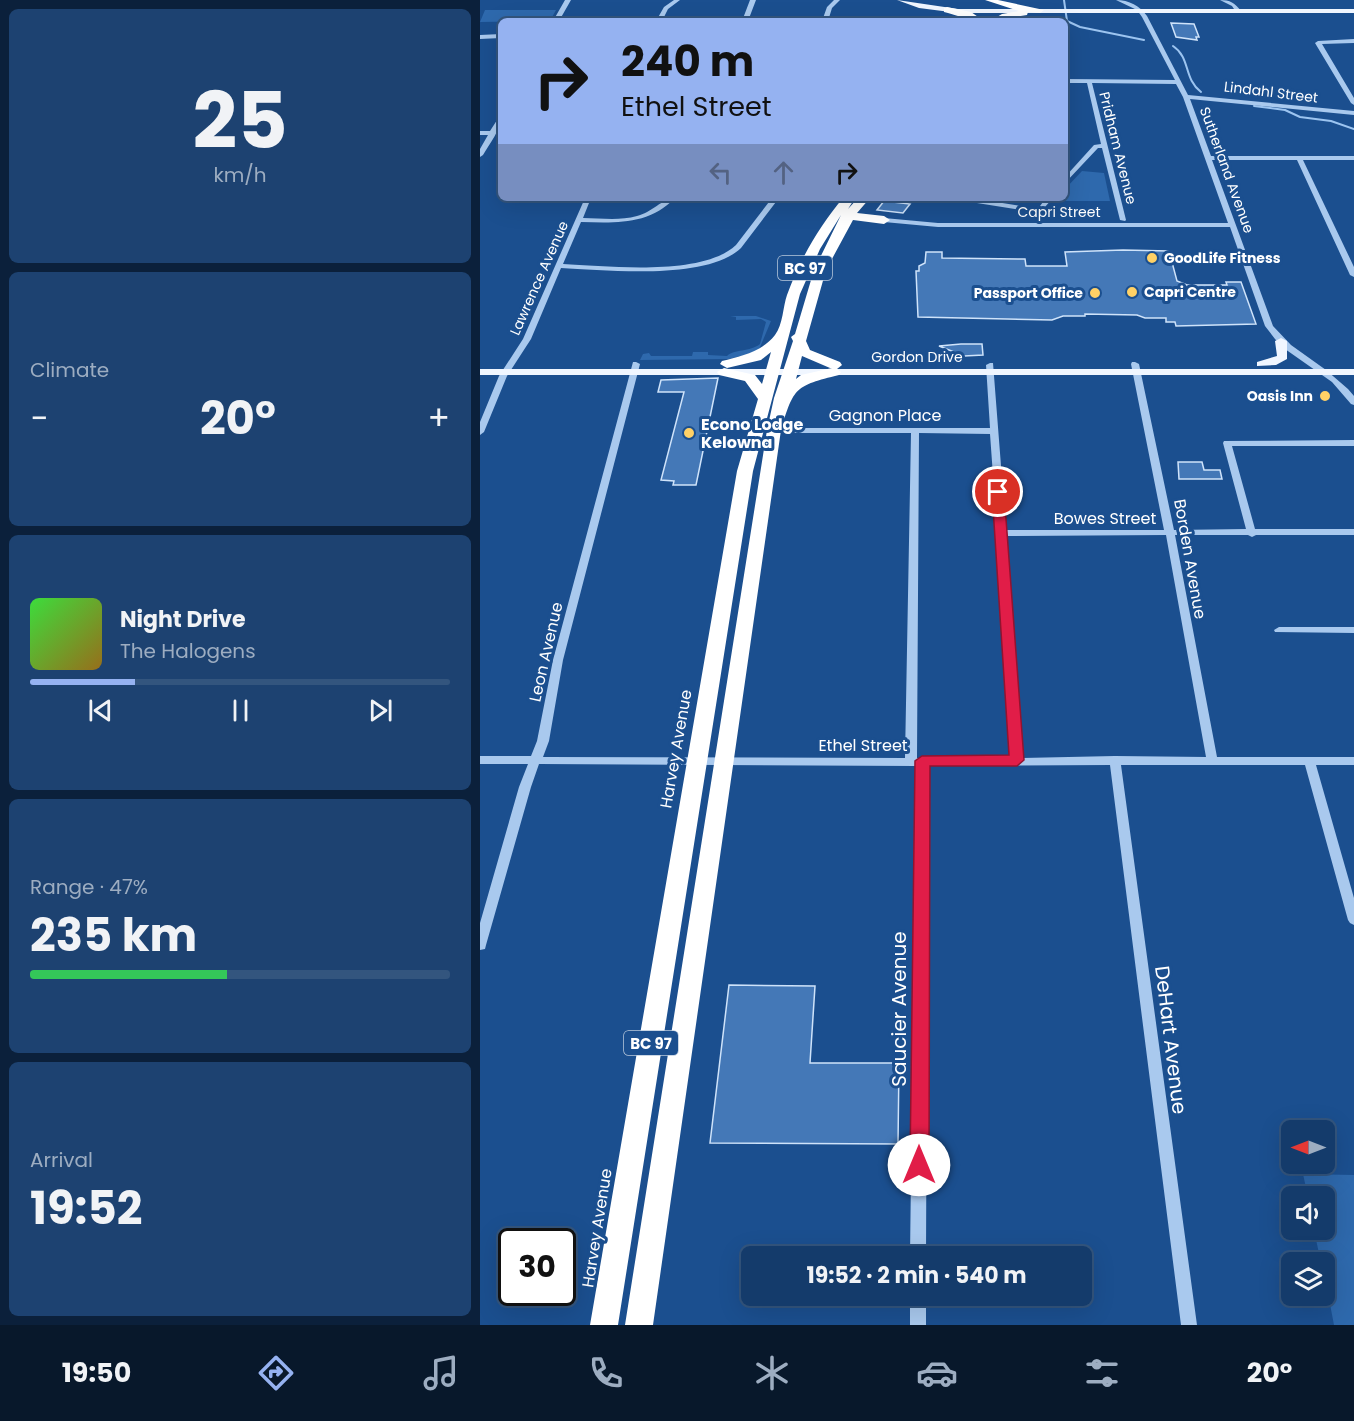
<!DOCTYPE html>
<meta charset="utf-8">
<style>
:root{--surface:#143b6b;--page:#1d4271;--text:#f1f3f6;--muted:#9dadc1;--line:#33557e;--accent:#95b2f1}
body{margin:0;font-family:Poppins,sans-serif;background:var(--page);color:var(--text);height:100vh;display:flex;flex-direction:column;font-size:22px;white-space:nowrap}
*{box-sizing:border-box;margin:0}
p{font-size:20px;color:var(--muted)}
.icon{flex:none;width:33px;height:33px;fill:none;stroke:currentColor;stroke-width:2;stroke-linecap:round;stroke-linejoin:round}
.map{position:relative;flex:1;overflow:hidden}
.sheet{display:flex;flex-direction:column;gap:9px;padding:9px;background:#0b203b;width:480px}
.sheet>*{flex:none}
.top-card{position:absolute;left:18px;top:18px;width:570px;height:183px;border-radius:9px;box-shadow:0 6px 24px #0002,0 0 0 2px var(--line);background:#95b2f1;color:#111;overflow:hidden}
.needle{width:39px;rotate:270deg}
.tools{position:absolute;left:801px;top:1120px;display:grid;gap:12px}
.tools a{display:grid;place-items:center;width:54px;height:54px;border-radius:9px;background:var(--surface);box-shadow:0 6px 24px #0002,0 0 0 2px var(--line);font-size:30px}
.speed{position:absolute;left:18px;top:1228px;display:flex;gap:12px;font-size:30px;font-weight:700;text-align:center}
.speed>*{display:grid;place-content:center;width:78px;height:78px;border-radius:50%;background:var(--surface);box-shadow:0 6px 24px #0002,0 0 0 2px var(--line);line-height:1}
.speed .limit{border:3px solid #111;border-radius:9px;background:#fff;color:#111}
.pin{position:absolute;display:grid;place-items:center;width:51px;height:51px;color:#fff;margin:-26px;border:3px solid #fff;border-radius:50%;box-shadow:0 2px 6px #0007}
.me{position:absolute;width:66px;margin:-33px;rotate:0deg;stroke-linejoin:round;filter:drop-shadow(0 0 4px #0008)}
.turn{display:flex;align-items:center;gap:21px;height:126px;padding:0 24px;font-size:27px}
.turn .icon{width:78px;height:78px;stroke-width:2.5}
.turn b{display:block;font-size:42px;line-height:51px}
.lanes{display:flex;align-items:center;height:57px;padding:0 24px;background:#0003;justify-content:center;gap:30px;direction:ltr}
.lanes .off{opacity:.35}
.big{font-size:45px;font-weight:700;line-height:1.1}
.sheet .tile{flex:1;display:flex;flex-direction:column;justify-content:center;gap:9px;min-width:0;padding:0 21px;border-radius:9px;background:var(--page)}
.sheet .dial{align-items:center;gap:0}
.dial b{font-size:78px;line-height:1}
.song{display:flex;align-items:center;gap:18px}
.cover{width:72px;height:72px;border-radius:9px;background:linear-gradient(135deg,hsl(120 70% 55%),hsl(40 70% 35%))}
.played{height:6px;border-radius:3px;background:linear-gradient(90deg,var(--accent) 25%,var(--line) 25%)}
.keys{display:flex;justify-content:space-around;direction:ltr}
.heat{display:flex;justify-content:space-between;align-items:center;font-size:33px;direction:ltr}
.charge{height:9px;border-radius:4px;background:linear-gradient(90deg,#34c759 47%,var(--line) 0)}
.trip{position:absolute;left:261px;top:1246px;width:351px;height:60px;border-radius:9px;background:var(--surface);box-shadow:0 6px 24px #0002,0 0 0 2px var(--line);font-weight:700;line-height:60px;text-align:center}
.dock{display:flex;height:96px;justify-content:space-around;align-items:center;background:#08182b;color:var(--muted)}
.dock .icon{width:42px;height:42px}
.dock .active{color:var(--accent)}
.dock b{font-size:27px;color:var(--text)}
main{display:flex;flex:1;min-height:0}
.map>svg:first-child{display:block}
.green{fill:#2e69ad}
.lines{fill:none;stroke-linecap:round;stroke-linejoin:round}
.stream{stroke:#9cc4f0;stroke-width:2}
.building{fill:#4478b7;stroke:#cfe3fa;stroke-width:1.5}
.minor{fill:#a9c9ee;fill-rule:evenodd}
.major{fill:#f0f6ff;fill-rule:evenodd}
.highway{fill:#fff;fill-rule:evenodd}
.route{fill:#e11d48;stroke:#92132f;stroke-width:1.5}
.poi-dot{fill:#ffd166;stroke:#1b4f8f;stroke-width:2}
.labels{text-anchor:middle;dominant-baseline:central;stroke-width:6;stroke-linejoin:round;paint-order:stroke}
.far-street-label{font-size:14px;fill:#fff;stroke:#1b4f8f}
.far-poi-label{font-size:14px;font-weight:bold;fill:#fff;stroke:#1b4f8f;text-anchor:start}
.shield{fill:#1b4f8f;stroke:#bbcadd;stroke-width:1.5}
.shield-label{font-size:15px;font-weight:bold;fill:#fff}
.street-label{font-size:16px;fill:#fff;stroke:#1b4f8f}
.poi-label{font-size:16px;font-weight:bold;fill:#fff;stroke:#1b4f8f;text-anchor:start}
.near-street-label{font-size:20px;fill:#fff;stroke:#1b4f8f}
</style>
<main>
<section class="sheet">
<div class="tile dial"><b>25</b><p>km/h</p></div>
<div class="tile"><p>Climate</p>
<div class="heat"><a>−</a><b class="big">20°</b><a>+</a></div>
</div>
<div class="tile">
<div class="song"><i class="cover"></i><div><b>Night Drive</b><p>The Halogens</p></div></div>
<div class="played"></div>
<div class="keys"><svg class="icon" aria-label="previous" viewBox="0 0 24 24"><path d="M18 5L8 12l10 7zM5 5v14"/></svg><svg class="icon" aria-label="pause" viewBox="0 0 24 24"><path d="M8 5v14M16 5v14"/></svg><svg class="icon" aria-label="next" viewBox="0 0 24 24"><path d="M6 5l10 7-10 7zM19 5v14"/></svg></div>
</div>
<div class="tile"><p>Range · 47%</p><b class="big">235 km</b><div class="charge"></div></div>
<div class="tile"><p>Arrival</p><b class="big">19:52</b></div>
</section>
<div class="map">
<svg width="874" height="1325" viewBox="0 0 874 1325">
<rect width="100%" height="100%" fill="#1b4f8f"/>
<path class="green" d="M5,10H76L70,21L0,22Z
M602,171L624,173L630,201H575L585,198V189Z
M250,316H276L291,321L278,352L249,359L160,360L163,354L169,353L171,356H212L213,352H228V355L247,356C254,349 270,352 280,344L286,322L281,319L256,320V317Z
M823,1174L874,1175V1325H854L845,1278L844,1263H841L834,1230H844V1197H828Z"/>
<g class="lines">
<path class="stream" d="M584,0L587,21L600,27L664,40
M693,46C711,58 703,78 721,92
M774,106L805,110L820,117L851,121L874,129"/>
</g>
<path class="building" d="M691,23L714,24L719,37H716L717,40L696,37Z
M404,201L430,204L423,213L397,210Z
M643,250L689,251L697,281L707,285H747L746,282H761L776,324L696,326L695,322H686V318H665L657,315L605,314V316H583L572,320L438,317L436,271H439V266L445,263L446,252H462V258L545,259L546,266H587L585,252Z
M481,344H502L503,355L484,356L459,346Z
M238,378L216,485H193L194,481L181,480L204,392H178L181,380Z
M698,462H722L724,470H740L742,479H699Z
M249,985L335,986L330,1063H419L418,1144L230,1143Z"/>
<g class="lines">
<path class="minor" d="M85,0H91L79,21H73Z
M194,0H200L188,9L182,21H176L184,7Z
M270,0H276L268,21H262Z
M354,0H360L352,8L348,21H342L347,7Z
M636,0C649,0 660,6 667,16L708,95L874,111V115L710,99L731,156H874V160H823L874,267V277L870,275L817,160H732L793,326L811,345L846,370L868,389L874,396V405L871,404L852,382L805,349L795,339L785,326L750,227H458L404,222L401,220L404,218L458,223H748L703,97L696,84L612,83L646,220L645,221L640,220L622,148H618L585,183V177L614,145L621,144L607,83H585V79L695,80L662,17L657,10Z
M740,0C750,0 755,3 761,11L756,12L752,6Z
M21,34V38L0,39V35Z
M874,39V43L842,44L874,98V105L871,103L835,43L838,41Z
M21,116C21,130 10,143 3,155L0,157V149L8,135H0V131H10L19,117Z
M105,198H111L103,218C120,218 139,221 157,216C171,213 183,198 195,198C169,225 136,223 101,222L83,264C128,266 222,277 256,245L292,198H299L261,248C226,281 127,270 81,268L51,339L27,376L4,432L0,435V422L19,376L43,339Z
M475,198H491L553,208L560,206L566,198H573L564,208L553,212L478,200Z
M153,362H156L160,364L83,660L69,741L63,757L425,758L431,433H294L290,430L291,428H510L506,365L510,363H513L526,530H684L651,364L652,362H655L659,364L694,530L766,529L743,443L744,441L874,440V446H752L775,529H874V535H776L772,537L768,535H695L737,757H874V765H836L874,898V925L870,923L868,920L825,765H641L717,1325H701L630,765L448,766L446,1257H430L436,766L59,764L51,787L6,945L5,949L0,950V923L39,787L48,764H0V756H51L57,741L73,660ZM439,433L510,434L517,531L514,533L517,535L531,758H437ZM686,535L726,757L635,756L542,758L526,536Z
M799,627H874V633L795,632L794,630Z
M430,1296H446V1325H430Z"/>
<path class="major" d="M417,0L478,9H874V13H478L439,8Z
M801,338L807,341V359L796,365L777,366V362L797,356L795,341Z
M0,369H874V375H0Z"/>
<path class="highway" d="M505,0H518L564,10L560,13L548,12L547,15L510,21L522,14L539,11Z
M467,7L491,12L504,21C490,21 477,15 464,12V8Z
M363,198H375L368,209L378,198H390L377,213L404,216L410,220L404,224L373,220L346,270L326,341L330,350L360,362L362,365L357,369L361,372L359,375C315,386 314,387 301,430L173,1325H145L287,430L294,398L313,341L311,337L315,334L334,270L361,215L340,249L320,294L273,471L138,1325H110L257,471L278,399L265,381L239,375L237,372L244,368L275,375L282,384L291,352L281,360L247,368L240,364L242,361C261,356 282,352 295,335C303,325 303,306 307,295C320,259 339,227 363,198ZM322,356L350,368H352L321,375L316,379Z"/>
</g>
<path class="route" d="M518,489L524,492L544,760L537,766H450L449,1165L446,1171L439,1173L433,1171L430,1165L435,761L442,756L529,755L512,492Z"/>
<g class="poi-dot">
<circle cx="672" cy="258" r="6"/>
<circle cx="652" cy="292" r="6"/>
<circle cx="615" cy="293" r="6"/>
<circle cx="845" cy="396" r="6"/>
<circle cx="209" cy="433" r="6"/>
</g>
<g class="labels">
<g class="far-street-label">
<text transform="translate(791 92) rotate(7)">Lindahl Street</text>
<text transform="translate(638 148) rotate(76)">Pridham Avenue</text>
<text transform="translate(747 170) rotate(70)">Sutherland Avenue</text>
<text x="579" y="212">Capri Street</text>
<text transform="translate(59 278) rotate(-66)">Lawrence Avenue</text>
<text x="437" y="357">Gordon Drive</text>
</g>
<g class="far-poi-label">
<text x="684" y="258">GoodLife Fitness</text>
<text x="664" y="292">Capri Centre</text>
<text x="603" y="293" text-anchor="end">Passport Office</text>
<text x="833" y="396" text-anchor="end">Oasis Inn</text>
</g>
<g class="shield">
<rect x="298" y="256" width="54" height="24" rx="4.5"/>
<rect x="144" y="1031" width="54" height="24" rx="4.5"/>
</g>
<g class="shield-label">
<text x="325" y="268">BC 97</text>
<text x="171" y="1043">BC 97</text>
</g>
<g class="street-label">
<text x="405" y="415">Gagnon Place</text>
<text x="625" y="518">Bowes Street</text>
<text transform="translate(710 559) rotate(80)">Borden Avenue</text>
<text transform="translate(66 652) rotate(-77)">Leon Avenue</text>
<text x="383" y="745">Ethel Street</text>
<text transform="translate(196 749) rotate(-80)">Harvey Avenue</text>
<text transform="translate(117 1228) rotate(-81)">Harvey Avenue</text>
</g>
<g class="poi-label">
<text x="221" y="424">Econo Lodge<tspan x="221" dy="18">Kelowna</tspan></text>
</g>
<g class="near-street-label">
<text transform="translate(419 1009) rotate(-90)">Saucier Avenue</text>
<text transform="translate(691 1040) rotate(83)">DeHart Avenue</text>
</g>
</g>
</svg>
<div class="tools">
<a><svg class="needle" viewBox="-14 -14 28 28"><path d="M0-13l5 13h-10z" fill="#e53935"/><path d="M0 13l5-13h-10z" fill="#9dadc1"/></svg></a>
<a><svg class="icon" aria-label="sound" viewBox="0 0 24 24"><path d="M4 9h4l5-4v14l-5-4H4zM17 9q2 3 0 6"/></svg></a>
<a><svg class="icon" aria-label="layers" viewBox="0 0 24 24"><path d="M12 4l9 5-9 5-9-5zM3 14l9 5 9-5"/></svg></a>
</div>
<div class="speed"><div class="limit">30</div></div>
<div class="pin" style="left:518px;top:492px;background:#d93025"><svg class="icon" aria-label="arrive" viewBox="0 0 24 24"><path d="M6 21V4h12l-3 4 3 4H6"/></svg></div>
<svg class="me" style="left:439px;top:1165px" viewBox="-20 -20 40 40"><circle r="19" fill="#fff"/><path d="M0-13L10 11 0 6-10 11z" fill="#e11d48"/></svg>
<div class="trip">19:52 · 2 min · 540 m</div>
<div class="top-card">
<div class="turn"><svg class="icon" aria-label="right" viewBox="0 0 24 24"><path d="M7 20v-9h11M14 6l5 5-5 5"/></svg><div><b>240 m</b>Ethel Street</div></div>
<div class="lanes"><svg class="icon off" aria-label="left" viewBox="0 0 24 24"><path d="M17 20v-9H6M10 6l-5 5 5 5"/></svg><svg class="icon off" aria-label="ahead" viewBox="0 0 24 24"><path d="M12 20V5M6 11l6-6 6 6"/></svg><svg class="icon" aria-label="right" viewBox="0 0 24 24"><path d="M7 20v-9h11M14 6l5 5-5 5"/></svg></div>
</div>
</div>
</main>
<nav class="dock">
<b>19:50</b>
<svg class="icon active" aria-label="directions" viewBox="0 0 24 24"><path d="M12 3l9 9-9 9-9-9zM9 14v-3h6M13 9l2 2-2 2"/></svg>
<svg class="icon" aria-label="music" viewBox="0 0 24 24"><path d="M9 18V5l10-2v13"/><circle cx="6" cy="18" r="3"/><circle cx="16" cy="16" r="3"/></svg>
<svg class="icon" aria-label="phone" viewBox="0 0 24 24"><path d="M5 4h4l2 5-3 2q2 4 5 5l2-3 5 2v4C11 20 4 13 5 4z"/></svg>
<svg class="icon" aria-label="climate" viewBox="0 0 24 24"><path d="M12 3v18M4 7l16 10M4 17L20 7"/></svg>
<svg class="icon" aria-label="car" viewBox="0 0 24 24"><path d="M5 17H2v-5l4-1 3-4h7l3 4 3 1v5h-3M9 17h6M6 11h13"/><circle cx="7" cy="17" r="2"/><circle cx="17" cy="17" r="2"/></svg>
<svg class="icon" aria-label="filters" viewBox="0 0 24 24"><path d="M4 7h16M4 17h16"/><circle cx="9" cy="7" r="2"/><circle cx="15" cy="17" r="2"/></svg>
<b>20°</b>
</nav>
